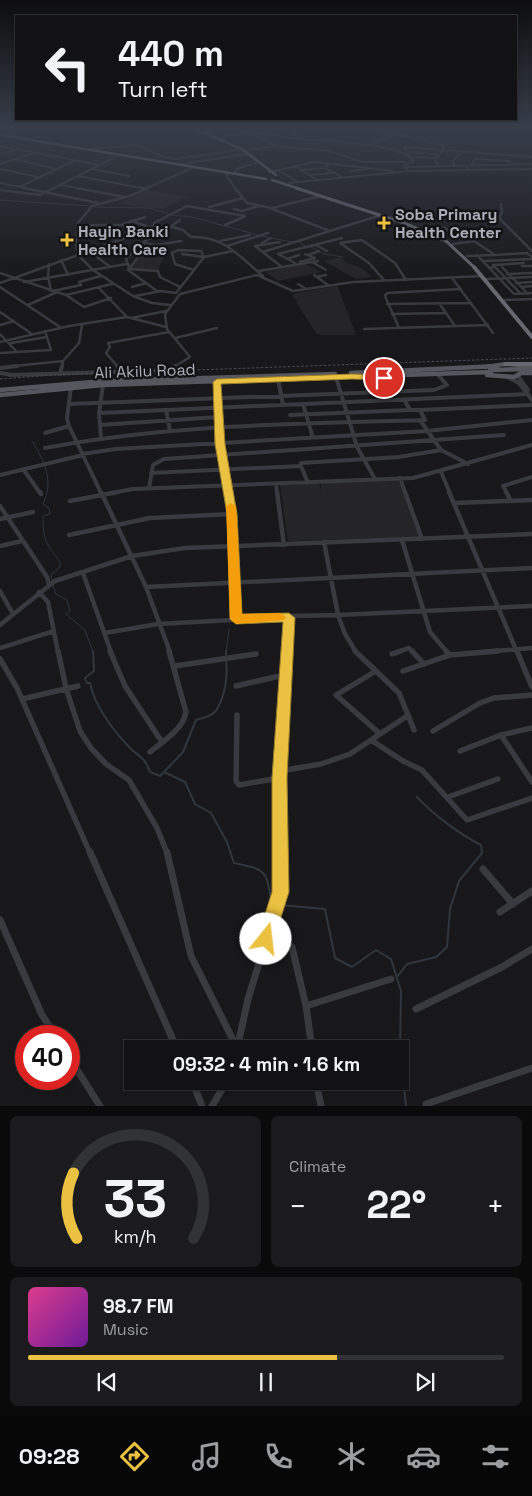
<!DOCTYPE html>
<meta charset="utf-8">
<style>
:root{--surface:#121214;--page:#1b1b1d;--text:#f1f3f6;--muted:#9c9ea0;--line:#313234;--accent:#eac140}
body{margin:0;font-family:"Space Grotesk",sans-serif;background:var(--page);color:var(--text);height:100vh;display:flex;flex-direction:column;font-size:19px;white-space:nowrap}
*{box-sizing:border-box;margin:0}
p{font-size:16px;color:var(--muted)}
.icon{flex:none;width:28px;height:28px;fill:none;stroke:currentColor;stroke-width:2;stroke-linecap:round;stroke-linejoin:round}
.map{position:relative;height:1106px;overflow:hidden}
.side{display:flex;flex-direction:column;gap:10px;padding:10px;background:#0a0a0b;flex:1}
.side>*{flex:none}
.hud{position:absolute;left:15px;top:15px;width:502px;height:105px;border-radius:0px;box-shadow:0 1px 4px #0004,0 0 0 1px var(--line);background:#121214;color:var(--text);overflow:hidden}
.speed{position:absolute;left:15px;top:1025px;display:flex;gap:10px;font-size:25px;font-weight:700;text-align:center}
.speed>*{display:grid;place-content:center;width:65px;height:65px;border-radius:50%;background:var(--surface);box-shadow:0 1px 4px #0004,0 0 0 1px var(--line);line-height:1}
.speed .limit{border:8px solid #d22;background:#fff;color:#111}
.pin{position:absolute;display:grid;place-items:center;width:42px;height:42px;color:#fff;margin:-21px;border:2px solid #fff;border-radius:50%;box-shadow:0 1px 5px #0007}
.me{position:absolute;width:55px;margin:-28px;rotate:16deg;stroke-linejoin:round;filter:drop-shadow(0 0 4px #0008)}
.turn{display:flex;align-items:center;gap:18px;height:105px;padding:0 20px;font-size:22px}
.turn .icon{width:65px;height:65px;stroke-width:2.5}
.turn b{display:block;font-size:35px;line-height:42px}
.big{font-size:38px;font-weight:600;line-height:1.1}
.side .widget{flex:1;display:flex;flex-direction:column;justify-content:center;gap:8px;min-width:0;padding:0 18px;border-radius:8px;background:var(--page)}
.side .dial{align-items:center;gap:0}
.dial svg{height:130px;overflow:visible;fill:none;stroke:var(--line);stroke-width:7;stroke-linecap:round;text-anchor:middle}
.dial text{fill:var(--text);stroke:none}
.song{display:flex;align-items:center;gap:15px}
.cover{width:60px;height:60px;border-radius:8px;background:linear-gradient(135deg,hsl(330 70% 55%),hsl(280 70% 35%))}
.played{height:5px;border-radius:2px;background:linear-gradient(90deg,var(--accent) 65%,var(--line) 65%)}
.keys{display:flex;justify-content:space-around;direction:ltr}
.heat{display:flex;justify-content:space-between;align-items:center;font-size:28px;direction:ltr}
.side .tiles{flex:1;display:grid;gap:10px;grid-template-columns:1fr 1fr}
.widget:last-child{grid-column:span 2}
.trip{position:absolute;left:124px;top:1040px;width:285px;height:50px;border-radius:0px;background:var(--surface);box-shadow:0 1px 4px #0004,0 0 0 1px var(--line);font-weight:600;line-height:50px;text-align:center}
.tab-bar{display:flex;height:80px;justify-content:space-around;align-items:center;background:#070708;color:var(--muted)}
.tab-bar .icon{width:35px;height:35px}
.tab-bar .active{color:var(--accent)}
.tab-bar b{font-size:22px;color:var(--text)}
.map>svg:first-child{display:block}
.built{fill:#252427}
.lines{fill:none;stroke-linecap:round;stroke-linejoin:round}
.stream-far1{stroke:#2f363e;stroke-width:1}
.stream{stroke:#2f363e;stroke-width:2}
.minor-far5{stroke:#393a3f;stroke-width:2}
.minor-far4{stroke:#393a3f;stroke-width:2.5}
.minor-far3{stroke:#393a3f;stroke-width:4}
.minor-far2{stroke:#393a3f;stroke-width:4.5}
.minor-far1{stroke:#393a3f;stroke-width:5.5}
.minor{stroke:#393a3f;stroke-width:7}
.major-far1{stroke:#56575e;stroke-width:4}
.major{stroke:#56575e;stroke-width:4.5}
.highway-far2{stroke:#666770;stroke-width:2.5}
.highway-far1{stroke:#666770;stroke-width:3}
.highway{stroke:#666770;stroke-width:4}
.rail{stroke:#4c4e54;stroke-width:1;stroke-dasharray:2.5 2;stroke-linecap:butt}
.major-bridge{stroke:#56575e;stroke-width:4.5}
.route{fill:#eac140;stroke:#987d2a}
.slow{fill:#f59e0b}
.poi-dot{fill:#eac140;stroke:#131315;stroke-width:2}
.labels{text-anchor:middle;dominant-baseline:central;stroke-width:5;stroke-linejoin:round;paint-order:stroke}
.far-poi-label{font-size:16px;font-weight:bold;fill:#abaeb9;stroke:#131315;text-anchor:start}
.far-street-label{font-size:16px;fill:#abaeb9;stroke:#131315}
</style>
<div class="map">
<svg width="532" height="1106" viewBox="0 0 532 1106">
<rect width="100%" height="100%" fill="#18181a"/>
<path class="built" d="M148,190L187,197L163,209L117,204Z
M146,249H168L157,271L129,269Z
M341,257L346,262L362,268L372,277L356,279L324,261Z
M305,264L322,272L278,281L266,272Z
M337,286L338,287L356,335H321L316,333L296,302L298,301L292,296L296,293Z
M398,480L419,537L288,541L280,485L319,483L321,491V483Z"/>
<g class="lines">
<path class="stream-far1" d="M0,200L90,206
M94,207L150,208L168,214
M172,215L192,217L258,235
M262,236L292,242
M299,242L305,246
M311,247L324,254L343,257
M32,441C45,462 54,480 43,504L49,508L50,514L43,516C43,526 43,536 48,545C52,554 60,557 60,567L51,575L52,581
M53,585L56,594L67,600L70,611L66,614L85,630L93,652
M226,652L229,629"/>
<path class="stream" d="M93,651L94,671L85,678L87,683H90C94,705 113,730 128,746C139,758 143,754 150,772L160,776L164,772
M226,655V651
M226,661C228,675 225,696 217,709C213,716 203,718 196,720L183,752L164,772L185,782L195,804L211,813L227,842L234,863C265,870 266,868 271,900L274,902
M280,905L325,909L335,958L352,967L376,950L391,959L401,991L400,1049
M397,977L407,964L436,957L447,947L450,909L459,881L482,853L481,845C459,834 434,815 417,797
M400,1050L406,1106"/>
<path class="minor-far5" d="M233,126L277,146L329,151L362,162H405
M288,126L296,131V139
M361,126L443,145L444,150L436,158L437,165
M251,135C268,132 280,137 297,139C322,141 398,142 414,161L403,166L409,171L289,183
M215,138L246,133
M370,144L393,136
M0,146L99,165
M90,149L137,145L161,156L176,159L240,150
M244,151L275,146
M406,151L439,155
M0,154L15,150
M410,155L404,147L532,157
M412,157L436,158
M14,159L56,169
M0,164L34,153
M182,164L247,154
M329,164L325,168L342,177
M454,165L453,161L461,152
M472,165L475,159L510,161
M295,166L317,180
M407,167L532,164
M0,169L38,177
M91,169L129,176
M278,170L298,182
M301,170L325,168
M469,170L532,169
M351,171L367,169
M410,171L469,170L464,165
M269,172L315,162L392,171
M227,173V177L236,189
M233,173L239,168L259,162
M309,175L332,173
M78,176L147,189
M0,183L30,189
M61,185L83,189
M19,187L74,161
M52,189L119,155
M145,189L194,167"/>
<path class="minor-far4" d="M24,188L98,203
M76,188L125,197
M141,188L147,189
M148,188L130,196L92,206L78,223L76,244L78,255L93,270L133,296L152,303L170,305
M235,188L247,203L267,207L330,231
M0,190L40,195L54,188
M501,204L502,212L499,218L532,251
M209,207L243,198
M272,208L321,196
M234,209L242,211L259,206
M132,221L149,227
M78,225H121L145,217
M90,225L95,230L118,241
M122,225L139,231
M225,225L244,217
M172,227L183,230L191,237C223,235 240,257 263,276
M428,231L444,228L474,241L495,255L467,256
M134,233L149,239
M220,241L250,235
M280,242L255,246L282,267
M144,243L157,245L181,241
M262,243L271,238
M340,243L362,240L395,263L406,280
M340,243L369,263L384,280
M453,244L474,241
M316,245L327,251
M227,246L268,233
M88,250L109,266
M144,250L128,270L157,291
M178,250L201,251L204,257L194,270L175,264L172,253Z
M263,252L381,215
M78,253L115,242L155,225L154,223L187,206L245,216
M182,254L204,257L233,251
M308,255L319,251
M477,255L514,294L532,293
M495,255L527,253L532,257
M287,259L299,255
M61,260L68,275
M483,261L532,259
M300,262L315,258L305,254
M312,262L326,270
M295,263L278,254L342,238
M49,264L48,276L51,291
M493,265L524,263
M522,266H532
M129,267L126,259L146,240L159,235L180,220
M502,267L528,294
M489,268L495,267L521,294
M128,269L158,271L160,277L180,287
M259,271L318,261
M0,273L66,295L84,307L111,298
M507,274L532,273
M314,275L328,285
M317,277L326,275
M452,278L493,333
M487,279L532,277
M24,282L126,264
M0,283L78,255
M516,283L532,282
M298,284L306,289
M0,287L60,327
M98,287L127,317L166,327
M132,287L146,283
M521,287L532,286
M53,291L81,285L79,282L101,276
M176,293L194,270
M66,295L112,284
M135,296L161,291L176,293
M505,300L532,299
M439,303L455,326
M387,304L471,303
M28,305L57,292
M0,312L32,334
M392,314L446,313
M131,318L166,311
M0,325L14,321
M399,328L385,296L387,293L461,289
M364,329L488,325
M0,334L16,351
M175,338L217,328
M0,342L69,326L127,317
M11,343L47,337
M0,353L51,350L45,331
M5,367L63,361
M62,367L63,361L79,343L82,325
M118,367L106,353L110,347L108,343L169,332
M174,367L190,357L167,329L165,314L180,294L257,275L293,291L353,282L482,276"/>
<path class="minor-far3" d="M117,366L121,371
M0,368L17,366
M0,373L12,375L172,370
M60,374L62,366
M518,376L528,390
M336,377L357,447L375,479
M171,378L175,366
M509,378L519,383L532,400
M278,379L283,405
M217,382L220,444L228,493
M71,387L67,418L69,426L101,493
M69,404L434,390L447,385L439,376
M303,404L313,438
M166,410L170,431
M420,410L532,405
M99,413L528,394
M290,415L410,410
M420,420L441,450L468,464
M100,425L218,417
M45,433L69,426
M101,437L99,413L103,385
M45,448C171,424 297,424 425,420L420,410H410L405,401
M82,454L116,449L427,431L532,420
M301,466V463L399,457L441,450
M23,469L40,493
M441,472L450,493
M151,473L301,466L308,483
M0,475L83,455
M400,478L405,493
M276,484L277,493
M149,488L153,465L164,459L504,435
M111,493L133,489L413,478L532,445
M507,493L503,486L532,477"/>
<path class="minor-far2" d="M40,492L41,494
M101,492L146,587L170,652
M228,492L232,514L236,619
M277,492L284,545
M405,492L422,539
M449,492L517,652
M506,492L511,501
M70,501L118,492
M456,503L532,500
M0,506L47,577L49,585
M0,519L33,512
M69,535L150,518L232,514
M402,540L430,632L447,652
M0,546L22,541
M83,573L111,652
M146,587L532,568
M0,591L13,614
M39,592L48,602L58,652
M0,625L55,581L132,556L185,548L532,534
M105,633L158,624L289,617
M0,648L54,631
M286,652L288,620L292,616L338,615L324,542
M356,652L345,634L338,615L532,606
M397,652L409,648L413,652
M484,652L532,648"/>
<path class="minor-far1" d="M58,651L66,688L80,731L91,748L106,764L129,780L157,828L167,853
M110,651L125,686L162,742
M355,651L399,693L414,730
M412,651L424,664
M446,651L450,655
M517,651L532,687
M392,654L401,651
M0,659L17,688L90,853
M175,666L256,654
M376,671L336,695L379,733
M403,671L450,655L498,651
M236,686L284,675
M22,699L78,686
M237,715L236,781L239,785L279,778
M433,731L480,703L494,698L532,695
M501,735L532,782
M371,740L403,761L422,770L467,820L532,798
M460,751L501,735L532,728
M150,752C163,741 183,730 186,712L169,651
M280,771L321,764L350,754L407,716
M448,797L498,779
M280,853L279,778L286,651"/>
<path class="minor" d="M90,852L177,1049
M167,852L191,956L237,1048
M483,869L513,904
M500,912L532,891
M0,920L42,1015L56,1036
M266,939L286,943L292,947L306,1006L312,1049
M306,1006L391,979
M416,1009L502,967L532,949
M237,1049L248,999L281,892L280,852
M69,1057L100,1106
M192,1081L202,1106
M316,1081L321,1106
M225,1087L298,1081
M426,1104L532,1068
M212,1106L227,1081"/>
<path class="major-far1" d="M485,367L505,364L530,366"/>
<path class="major" d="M351,373L498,366
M487,375L514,377L521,373H532
M0,390L104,381L335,374
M0,395L103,385L491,372"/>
<path class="highway-far2" d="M190,126L243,150L276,175
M0,135L266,179
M272,180L300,189"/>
<path class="highway-far1" d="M296,188L404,223L446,241L475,268"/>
<path class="highway" d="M474,267L532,337
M505,364H532"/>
<path class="rail" d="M0,379L54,375L532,358"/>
<path class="major-bridge" d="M490,370L532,369"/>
</g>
<linearGradient id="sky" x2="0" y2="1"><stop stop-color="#0d0d0e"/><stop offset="0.45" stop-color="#373d49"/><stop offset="1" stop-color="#373d49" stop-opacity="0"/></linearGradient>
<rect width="532" height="281" fill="url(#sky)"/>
<path class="route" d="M352,374L384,375L389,378L384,380L352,379L221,384L225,444L237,514L242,614L289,613L295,618L287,778L289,892L272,946L266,948L259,946L257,939L272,892V778L283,622L236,624L230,619L227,514L215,444L213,382L217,379Z"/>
<path class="slow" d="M231,503L236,506L242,614L280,613L286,617L284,620L236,624L230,619L226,506Z"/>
<g class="poi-dot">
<path d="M381.5 215.5h5v5h5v5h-5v5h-5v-5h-5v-5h5z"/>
<path d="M64.5 232.5h5v5h5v5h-5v5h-5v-5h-5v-5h5z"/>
</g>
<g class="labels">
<g class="far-poi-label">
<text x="395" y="214">Soba Primary<tspan x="395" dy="18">Health Center</tspan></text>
<text x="78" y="231">Hayin Banki<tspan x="78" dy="18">Health Care</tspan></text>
</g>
<g class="far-street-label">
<text transform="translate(145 371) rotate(-2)">Ali Akilu Road</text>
</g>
</g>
</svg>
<div class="speed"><div class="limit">40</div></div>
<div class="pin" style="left:384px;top:378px;background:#d93025"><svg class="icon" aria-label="arrive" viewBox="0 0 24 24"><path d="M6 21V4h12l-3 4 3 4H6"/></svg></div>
<svg class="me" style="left:266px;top:939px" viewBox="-20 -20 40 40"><circle r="19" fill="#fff"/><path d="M0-13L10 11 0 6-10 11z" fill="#eac140"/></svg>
<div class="trip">09:32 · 4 min · 1.6 km</div>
<div class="hud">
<div class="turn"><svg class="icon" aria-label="left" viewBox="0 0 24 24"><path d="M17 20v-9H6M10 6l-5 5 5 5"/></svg><div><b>440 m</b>Turn left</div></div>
</div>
</div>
<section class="side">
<div class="tiles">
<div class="widget dial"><svg viewBox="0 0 100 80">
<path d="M14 69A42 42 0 1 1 86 69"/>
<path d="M14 69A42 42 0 0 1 12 29" stroke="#eac140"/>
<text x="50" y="56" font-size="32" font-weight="700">33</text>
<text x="50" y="72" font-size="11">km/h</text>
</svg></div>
<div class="widget"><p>Climate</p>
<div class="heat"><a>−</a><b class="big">22°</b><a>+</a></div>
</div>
<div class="widget">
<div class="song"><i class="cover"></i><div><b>98.7 FM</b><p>Music</p></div></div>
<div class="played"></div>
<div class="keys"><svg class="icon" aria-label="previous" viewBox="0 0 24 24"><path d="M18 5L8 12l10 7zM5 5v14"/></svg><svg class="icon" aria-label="pause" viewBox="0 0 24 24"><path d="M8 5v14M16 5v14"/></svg><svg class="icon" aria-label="next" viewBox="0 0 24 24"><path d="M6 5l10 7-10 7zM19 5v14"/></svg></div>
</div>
</div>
</section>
<nav class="tab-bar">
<b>09:28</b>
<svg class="icon active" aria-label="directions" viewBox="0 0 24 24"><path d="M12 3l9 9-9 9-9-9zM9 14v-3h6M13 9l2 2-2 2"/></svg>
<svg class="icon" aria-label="music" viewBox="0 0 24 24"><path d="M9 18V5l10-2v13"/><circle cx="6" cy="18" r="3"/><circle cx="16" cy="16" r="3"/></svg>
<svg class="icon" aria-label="phone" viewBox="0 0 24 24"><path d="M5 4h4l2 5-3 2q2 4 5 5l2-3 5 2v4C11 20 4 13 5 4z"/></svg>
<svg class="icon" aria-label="climate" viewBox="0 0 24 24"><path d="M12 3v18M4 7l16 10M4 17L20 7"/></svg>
<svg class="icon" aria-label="car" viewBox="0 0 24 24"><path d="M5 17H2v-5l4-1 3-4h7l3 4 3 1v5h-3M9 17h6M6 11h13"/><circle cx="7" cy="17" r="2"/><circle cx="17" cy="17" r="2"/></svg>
<svg class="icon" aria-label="filters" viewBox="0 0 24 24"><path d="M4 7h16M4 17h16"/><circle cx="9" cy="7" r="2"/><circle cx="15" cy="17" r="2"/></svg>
</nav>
